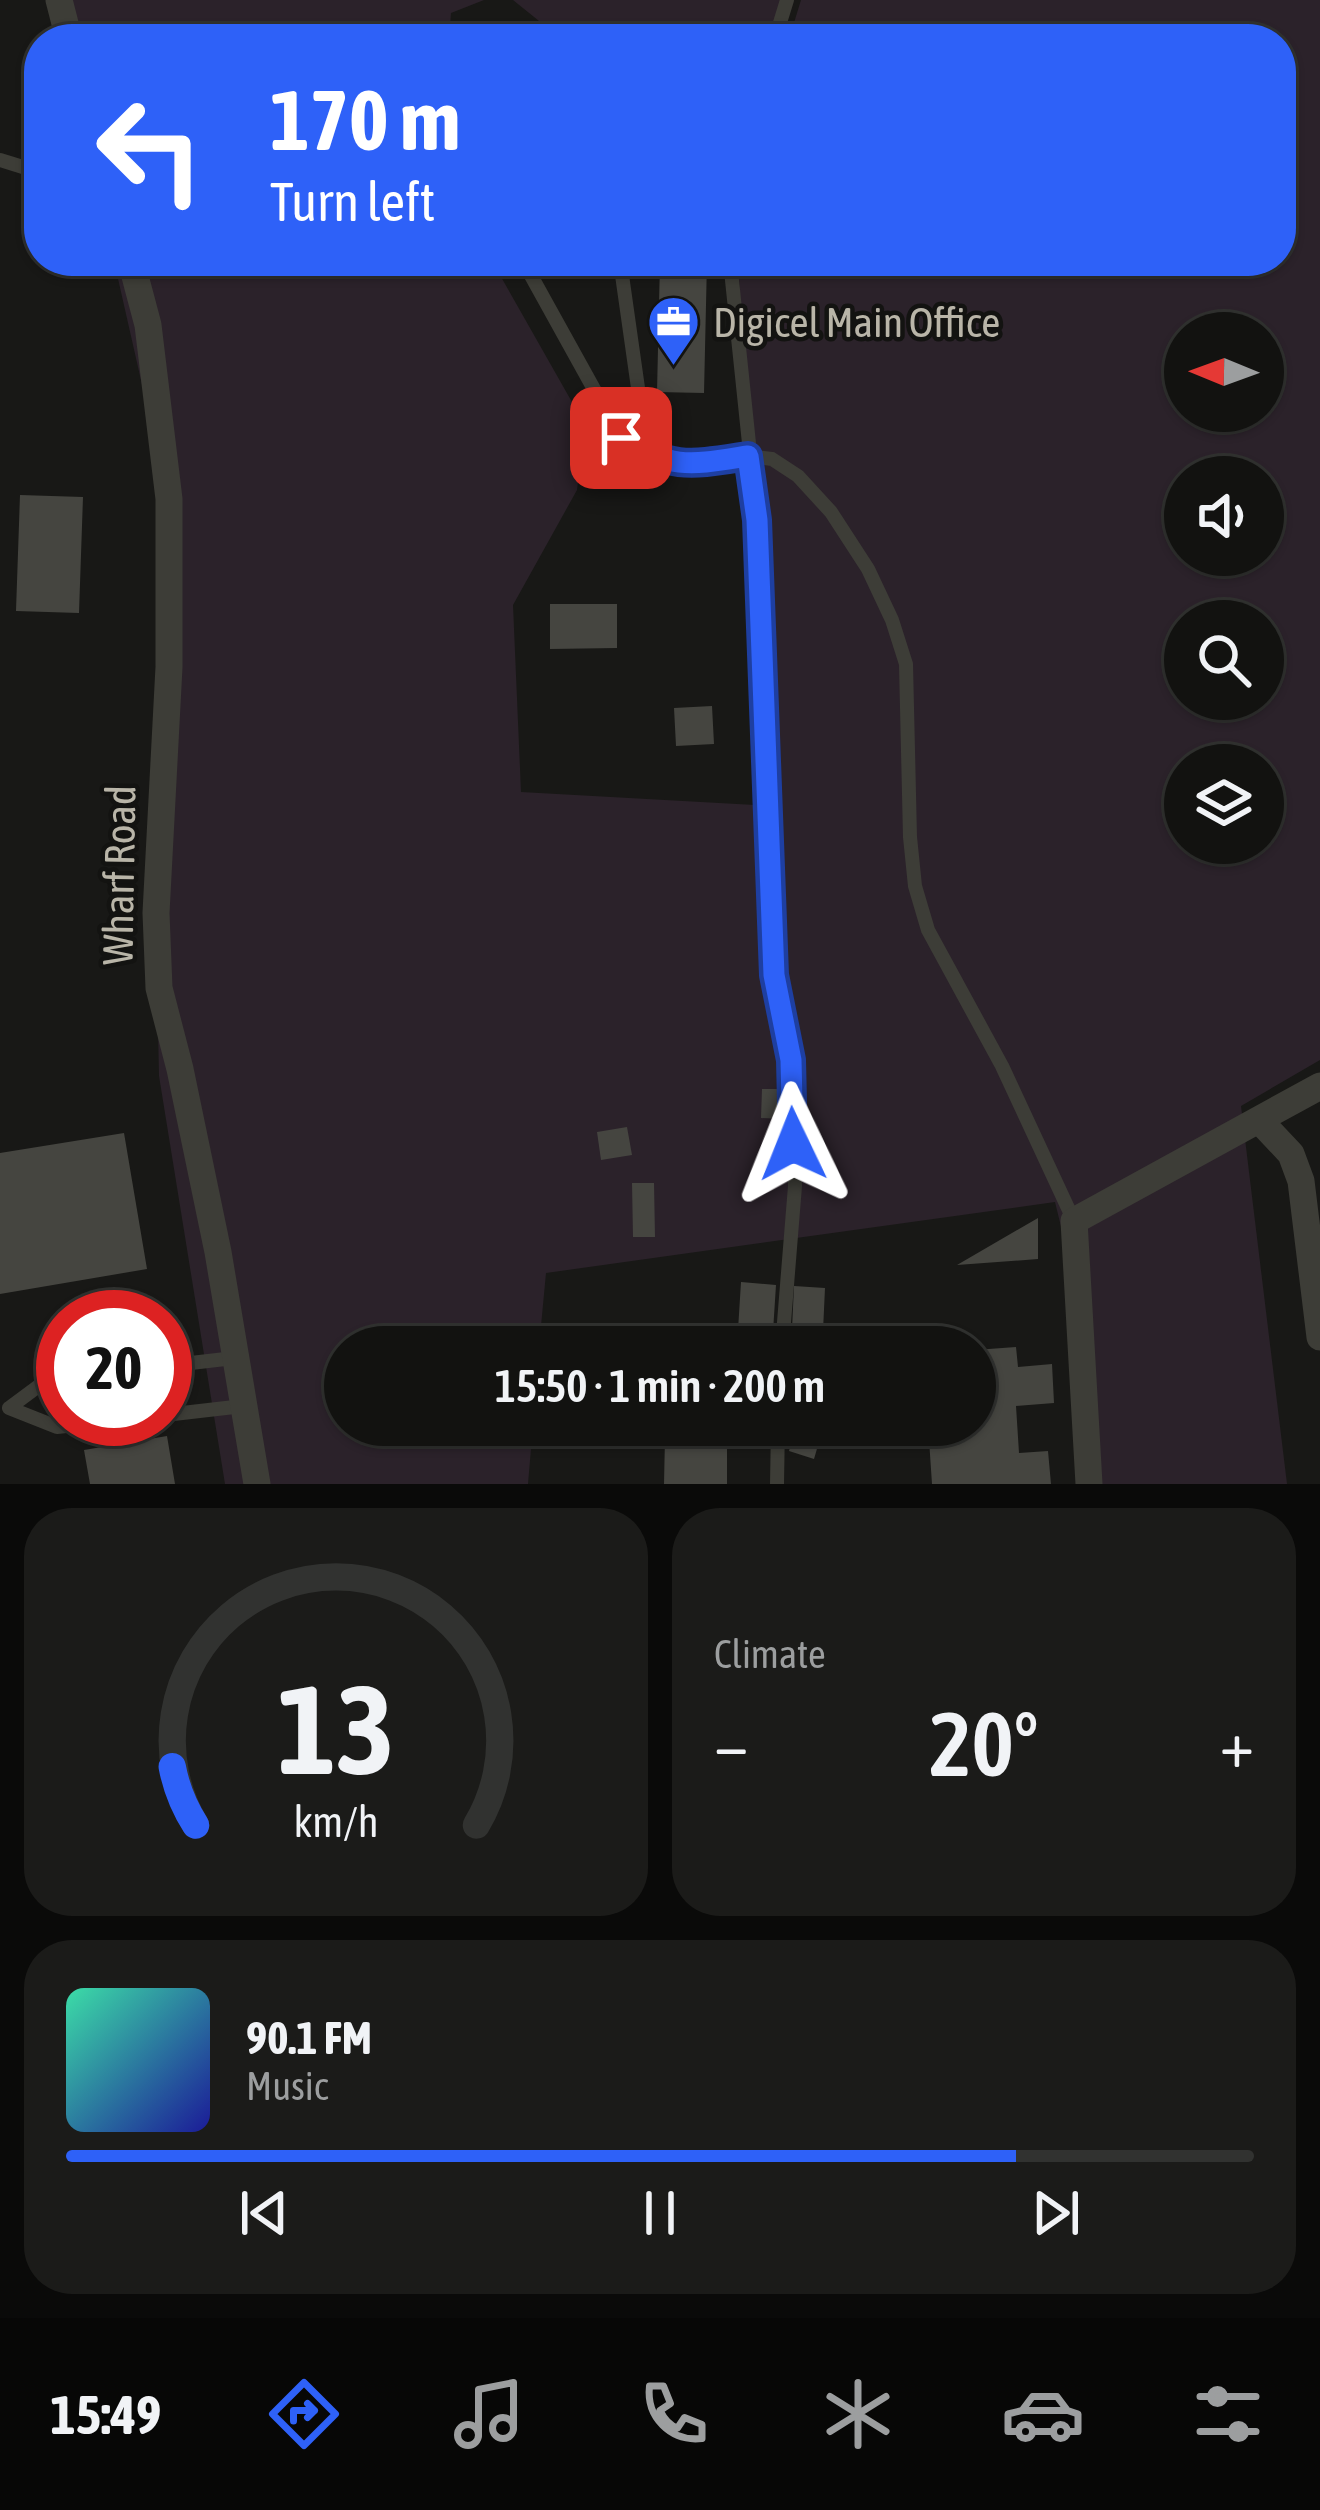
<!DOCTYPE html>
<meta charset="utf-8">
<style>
:root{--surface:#121210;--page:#1b1b19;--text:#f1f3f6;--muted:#9c9e9f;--line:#313230;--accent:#2e61f8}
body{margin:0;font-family:"Asap Condensed",sans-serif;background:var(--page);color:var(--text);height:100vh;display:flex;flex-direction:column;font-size:45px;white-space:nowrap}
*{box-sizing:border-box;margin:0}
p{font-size:39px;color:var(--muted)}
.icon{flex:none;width:66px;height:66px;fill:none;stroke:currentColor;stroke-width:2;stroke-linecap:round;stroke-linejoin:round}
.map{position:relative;height:1484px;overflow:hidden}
.panel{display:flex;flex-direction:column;gap:24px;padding:24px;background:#0a0a09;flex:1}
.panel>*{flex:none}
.top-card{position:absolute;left:24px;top:24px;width:1272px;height:252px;border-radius:48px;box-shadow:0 3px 9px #0004,0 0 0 3px var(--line);background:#2e61f8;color:#fff;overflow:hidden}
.needle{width:78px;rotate:271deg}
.buttons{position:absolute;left:1164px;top:312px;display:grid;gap:24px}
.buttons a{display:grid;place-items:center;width:120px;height:120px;border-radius:50%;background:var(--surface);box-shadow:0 3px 9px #0004,0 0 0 3px var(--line);font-size:60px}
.speed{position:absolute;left:36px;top:1290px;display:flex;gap:24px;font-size:60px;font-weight:700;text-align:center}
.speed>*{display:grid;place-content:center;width:156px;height:156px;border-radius:50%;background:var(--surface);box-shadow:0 3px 9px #0004,0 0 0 3px var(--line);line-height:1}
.speed .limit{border:18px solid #d22;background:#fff;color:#111}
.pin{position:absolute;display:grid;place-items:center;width:102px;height:102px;color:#fff;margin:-51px;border-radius:24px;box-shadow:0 6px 18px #0006}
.me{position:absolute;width:132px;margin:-66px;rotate:358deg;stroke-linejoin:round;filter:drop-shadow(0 0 9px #0008)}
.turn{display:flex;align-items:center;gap:42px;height:252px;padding:0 48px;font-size:54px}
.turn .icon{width:156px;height:156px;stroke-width:2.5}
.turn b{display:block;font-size:84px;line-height:102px}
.big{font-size:90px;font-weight:600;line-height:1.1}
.panel .card{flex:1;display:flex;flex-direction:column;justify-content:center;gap:18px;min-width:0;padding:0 42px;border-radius:48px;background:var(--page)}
.panel .dial{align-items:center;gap:0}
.dial svg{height:312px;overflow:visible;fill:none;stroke:var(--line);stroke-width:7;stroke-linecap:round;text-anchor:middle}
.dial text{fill:var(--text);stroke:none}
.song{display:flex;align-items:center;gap:36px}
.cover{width:144px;height:144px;border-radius:18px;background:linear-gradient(135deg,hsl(160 70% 55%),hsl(240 70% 35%))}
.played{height:12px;border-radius:6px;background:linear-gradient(90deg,var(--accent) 80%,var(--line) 80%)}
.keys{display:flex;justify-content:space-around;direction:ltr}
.heat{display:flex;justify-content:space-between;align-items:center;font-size:66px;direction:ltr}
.panel .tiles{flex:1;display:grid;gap:24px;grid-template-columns:1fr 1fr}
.card:last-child{grid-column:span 2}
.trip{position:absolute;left:324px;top:1326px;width:672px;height:120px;border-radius:60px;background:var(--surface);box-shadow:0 3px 9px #0004,0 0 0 3px var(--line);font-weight:600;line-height:120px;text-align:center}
.menu{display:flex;height:192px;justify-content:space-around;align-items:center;background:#070706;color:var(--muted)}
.menu .icon{width:84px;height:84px}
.menu .on{color:var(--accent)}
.menu b{font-size:54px;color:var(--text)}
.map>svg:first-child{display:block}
.green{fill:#2b222a;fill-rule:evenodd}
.building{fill:#454540}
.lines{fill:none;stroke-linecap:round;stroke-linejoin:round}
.lane{stroke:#3d3d37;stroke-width:14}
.street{stroke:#3d3d37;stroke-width:27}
.route-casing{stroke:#1e3fa1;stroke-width:30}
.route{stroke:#2e61f8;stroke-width:21}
.labels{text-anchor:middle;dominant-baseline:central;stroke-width:9;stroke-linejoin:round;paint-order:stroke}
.poi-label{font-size:42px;fill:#b9b5a8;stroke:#131311;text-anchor:start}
.street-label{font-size:42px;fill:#b9b5a8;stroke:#131311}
</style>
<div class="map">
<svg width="1320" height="1484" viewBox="0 0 1320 1484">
<rect width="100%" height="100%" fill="#181816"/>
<path class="green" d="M48,0H484L451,13L449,39H58Z
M513,0H783L772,35L736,25L539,21Z
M801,0H1320V1060L1241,1106L1287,1484H1087L1066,1247L1055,1202L546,1273L539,1347H345V1425H533L528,1484H225L159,1076L155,884L157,451L114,261H492L585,425L577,490L513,605L521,792L771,806L738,261H1281V39H789ZM1185,333H1263V411H1185ZM1185,477H1263V555H1185ZM1185,621H1263V699H1185ZM1185,765H1263V843H1185Z"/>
<path class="building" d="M660,261H707L704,393L657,392Z
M20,495L83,497L79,613L16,611Z
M550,604H617V648L550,649Z
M712,706L714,744L676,746L674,708Z
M762,1089H785V1119L761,1118Z
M627,1127L632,1155L601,1160L597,1132Z
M124,1133L147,1269L0,1294V1153Z
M632,1183H654L655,1237H633Z
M1038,1218V1259L957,1265Z
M741,1282L776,1285L772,1347L737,1346Z
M794,1286L825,1288L823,1331L792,1329Z
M1016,1347L1018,1367L1052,1364L1054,1403L1016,1406L1019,1453L1048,1451L1051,1484H932L928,1425H975V1350Z
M796,1425H824L814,1459L789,1451Z
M167,1436L175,1484H90L84,1450Z
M665,1437H727V1484H664Z"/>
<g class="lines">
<path class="lane" d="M775,39L787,0
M0,160L26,168L39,164
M523,261L621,438L654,458L689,465L748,456L772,459L798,476L831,512L868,569L892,620L906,664L910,837L915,886L928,930L1002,1066L1074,1221
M620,261L639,395L654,458
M730,261L757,520L774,975L791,1061L795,1186L782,1347
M165,1366L234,1358
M9,1408L57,1427L131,1419
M9,1408L48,1379L63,1378
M165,1415L243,1406
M777,1484L778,1425"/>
<path class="street" d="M59,0L69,39
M131,261L148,325L169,499V667L156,913L159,988L180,1069L218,1252L257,1484
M1260,1121L1291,1154L1301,1181L1320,1337
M1089,1484L1074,1221L1320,1086"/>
</g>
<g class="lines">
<defs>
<path id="route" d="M621,438C673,470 690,465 748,456L757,520L774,975L791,1060L793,1144"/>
</defs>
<use href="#route" class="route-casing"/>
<use href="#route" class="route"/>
</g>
<defs>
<symbol id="office-pin" viewBox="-11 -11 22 30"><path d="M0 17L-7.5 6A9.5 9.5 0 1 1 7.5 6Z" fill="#2e61f8" stroke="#131311"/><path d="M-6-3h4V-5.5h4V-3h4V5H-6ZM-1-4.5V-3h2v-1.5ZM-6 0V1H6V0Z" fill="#fff"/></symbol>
</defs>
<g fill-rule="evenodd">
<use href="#office-pin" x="644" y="292" width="59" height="81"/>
</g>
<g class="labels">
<g class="poi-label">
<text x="713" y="322">Digicel Main Office</text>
</g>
<g class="street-label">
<text transform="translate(119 875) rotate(-89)">Wharf Road</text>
</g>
</g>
</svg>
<div class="buttons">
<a><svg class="needle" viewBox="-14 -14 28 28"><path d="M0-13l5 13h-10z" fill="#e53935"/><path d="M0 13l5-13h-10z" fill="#9c9e9f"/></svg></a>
<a><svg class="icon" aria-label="sound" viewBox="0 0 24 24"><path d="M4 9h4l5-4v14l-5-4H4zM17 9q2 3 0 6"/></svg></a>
<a><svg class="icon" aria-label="search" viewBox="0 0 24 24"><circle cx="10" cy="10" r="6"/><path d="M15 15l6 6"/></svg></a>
<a><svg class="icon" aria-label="layers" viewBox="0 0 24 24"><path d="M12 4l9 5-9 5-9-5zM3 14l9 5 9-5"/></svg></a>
</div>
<div class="speed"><div class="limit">20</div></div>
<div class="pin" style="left:621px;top:438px;background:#d93025"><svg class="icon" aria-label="arrive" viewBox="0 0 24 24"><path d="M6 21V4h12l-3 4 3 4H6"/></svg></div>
<svg class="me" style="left:793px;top:1144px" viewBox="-20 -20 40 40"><path d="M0-17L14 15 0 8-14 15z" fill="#2e61f8" stroke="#fff" stroke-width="4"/></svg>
<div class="trip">15:50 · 1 min · 200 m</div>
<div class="top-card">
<div class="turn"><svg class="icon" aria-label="left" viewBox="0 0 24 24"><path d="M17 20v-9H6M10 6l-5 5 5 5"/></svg><div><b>170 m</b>Turn left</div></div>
</div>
</div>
<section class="panel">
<div class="tiles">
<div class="card dial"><svg viewBox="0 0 100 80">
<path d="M14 69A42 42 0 1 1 86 69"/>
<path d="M14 69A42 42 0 0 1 8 54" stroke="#2e61f8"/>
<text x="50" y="56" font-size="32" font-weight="700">13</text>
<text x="50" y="72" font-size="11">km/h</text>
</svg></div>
<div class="card"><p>Climate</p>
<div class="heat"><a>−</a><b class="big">20°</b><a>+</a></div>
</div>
<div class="card">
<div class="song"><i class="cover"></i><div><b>90.1 FM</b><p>Music</p></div></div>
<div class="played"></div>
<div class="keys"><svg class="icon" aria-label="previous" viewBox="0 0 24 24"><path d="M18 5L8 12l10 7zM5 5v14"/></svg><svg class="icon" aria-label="pause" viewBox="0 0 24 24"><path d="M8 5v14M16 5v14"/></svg><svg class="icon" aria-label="next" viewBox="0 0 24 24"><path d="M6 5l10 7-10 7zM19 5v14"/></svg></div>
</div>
</div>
</section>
<nav class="menu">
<b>15:49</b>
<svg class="icon on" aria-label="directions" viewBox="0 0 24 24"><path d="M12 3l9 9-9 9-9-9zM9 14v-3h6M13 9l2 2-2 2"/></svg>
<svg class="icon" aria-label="music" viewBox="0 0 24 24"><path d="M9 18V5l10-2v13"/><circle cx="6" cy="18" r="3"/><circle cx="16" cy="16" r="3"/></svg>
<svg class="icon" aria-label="phone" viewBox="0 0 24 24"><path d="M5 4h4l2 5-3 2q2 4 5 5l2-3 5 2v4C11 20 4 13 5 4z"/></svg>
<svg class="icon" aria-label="climate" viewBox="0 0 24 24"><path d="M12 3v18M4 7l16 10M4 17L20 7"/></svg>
<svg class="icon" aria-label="car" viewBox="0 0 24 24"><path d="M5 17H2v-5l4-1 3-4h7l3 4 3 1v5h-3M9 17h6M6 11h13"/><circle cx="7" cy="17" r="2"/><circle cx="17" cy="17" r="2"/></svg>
<svg class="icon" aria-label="filters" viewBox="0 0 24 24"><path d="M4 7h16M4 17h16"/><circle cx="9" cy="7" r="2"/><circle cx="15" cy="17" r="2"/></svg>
</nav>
